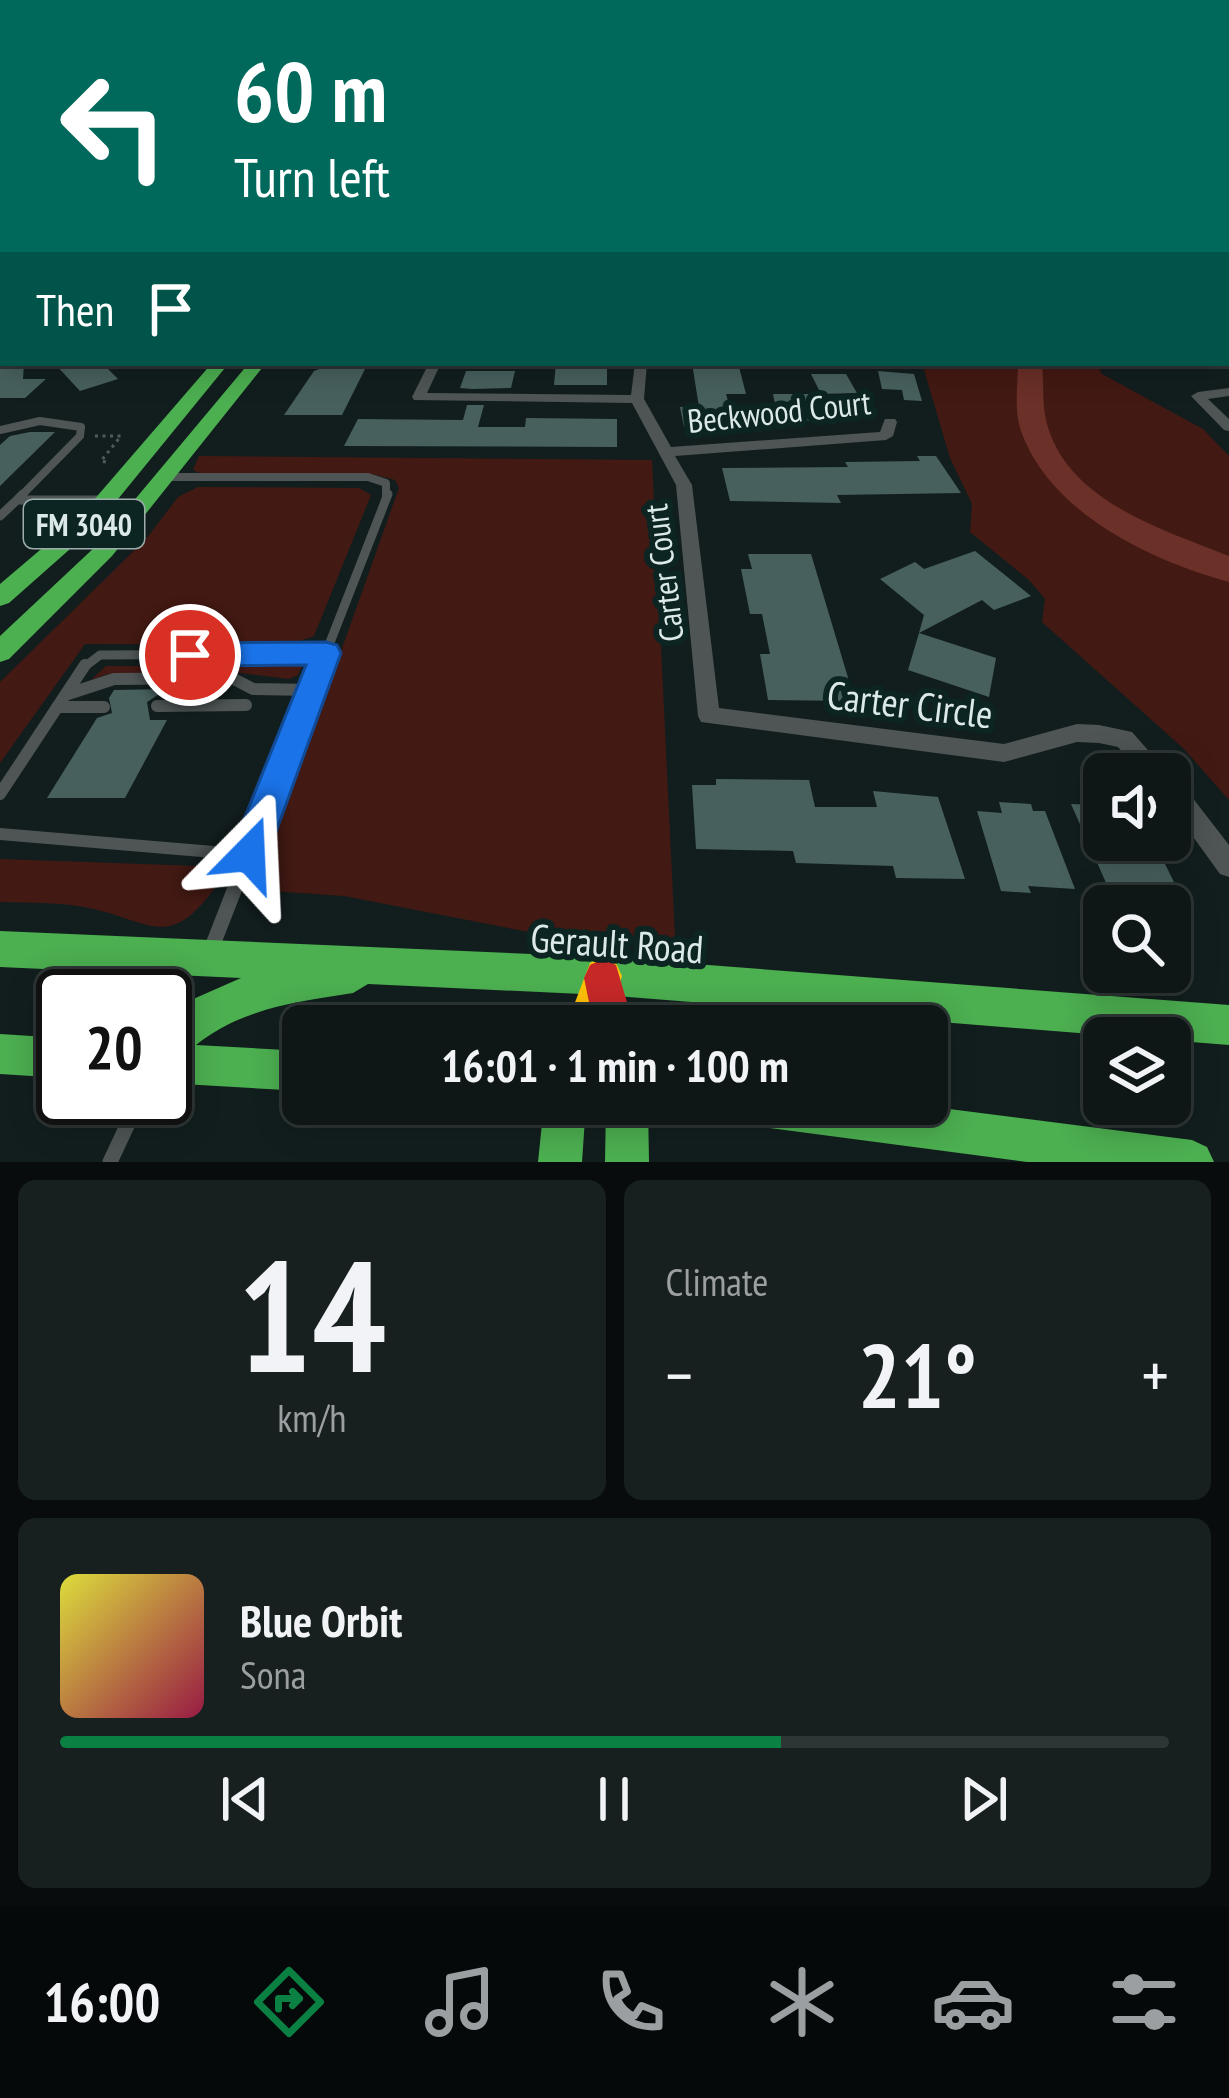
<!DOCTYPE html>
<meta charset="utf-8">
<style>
:root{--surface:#0e1616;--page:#171f1f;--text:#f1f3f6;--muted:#9b9fa1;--line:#2e3535;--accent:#0b8043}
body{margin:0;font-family:"PT Sans Narrow",sans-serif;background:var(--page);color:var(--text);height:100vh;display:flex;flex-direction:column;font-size:45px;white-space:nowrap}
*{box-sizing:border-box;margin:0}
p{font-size:39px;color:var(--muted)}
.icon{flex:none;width:66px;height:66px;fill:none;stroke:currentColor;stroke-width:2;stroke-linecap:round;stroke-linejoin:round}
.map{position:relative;height:1162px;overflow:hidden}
.details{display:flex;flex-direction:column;gap:18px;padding:18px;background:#080c0c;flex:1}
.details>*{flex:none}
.banner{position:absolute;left:0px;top:0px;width:1230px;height:366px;box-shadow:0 6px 30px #0003,0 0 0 3px var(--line);background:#00695c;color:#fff;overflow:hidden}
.controls{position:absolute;left:1083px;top:753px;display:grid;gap:24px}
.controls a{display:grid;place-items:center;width:108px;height:108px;border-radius:18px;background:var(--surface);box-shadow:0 6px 30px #0003,0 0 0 3px var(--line);font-size:60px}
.speed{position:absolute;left:36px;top:969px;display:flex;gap:24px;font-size:60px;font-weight:700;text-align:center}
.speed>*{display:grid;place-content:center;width:156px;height:156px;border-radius:50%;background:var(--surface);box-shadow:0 6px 30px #0003,0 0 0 3px var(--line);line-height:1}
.speed .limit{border:6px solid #111;border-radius:18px;background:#fff;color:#111}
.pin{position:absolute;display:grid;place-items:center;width:102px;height:102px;color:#fff;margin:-51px;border:6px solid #fff;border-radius:50%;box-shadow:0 3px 12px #0007}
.me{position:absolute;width:132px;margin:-66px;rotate:21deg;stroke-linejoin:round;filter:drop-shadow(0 0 9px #0008)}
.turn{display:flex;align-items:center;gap:42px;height:252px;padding:0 36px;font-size:54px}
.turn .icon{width:156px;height:156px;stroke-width:2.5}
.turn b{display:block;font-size:84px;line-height:102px}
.then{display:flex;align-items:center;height:114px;padding:0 36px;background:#0003;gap:24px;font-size:45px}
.big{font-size:90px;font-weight:600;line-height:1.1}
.details .tile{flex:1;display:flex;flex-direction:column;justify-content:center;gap:18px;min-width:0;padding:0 42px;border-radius:18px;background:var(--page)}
.details .dial{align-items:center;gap:0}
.dial b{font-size:156px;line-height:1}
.song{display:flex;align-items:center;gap:36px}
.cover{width:144px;height:144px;border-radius:18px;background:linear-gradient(135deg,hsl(60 70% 55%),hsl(340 70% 35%))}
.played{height:12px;border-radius:6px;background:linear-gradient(90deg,var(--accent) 65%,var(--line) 65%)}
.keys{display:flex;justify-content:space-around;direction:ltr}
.heat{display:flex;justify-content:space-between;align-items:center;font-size:66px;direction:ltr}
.details .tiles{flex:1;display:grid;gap:18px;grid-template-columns:1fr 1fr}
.tile:last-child{grid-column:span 2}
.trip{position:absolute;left:282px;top:1005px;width:666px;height:120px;border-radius:18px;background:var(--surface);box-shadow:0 6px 30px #0003,0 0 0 3px var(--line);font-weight:600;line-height:120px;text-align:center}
.tabs{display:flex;height:192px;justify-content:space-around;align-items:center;background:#060909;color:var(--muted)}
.tabs .icon{width:84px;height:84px}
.tabs .current{color:var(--accent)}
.tabs b{font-size:54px;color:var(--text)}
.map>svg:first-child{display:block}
.green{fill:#431913}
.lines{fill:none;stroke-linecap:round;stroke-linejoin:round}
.river{fill:#6b3028;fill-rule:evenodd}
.building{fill:#47605e}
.path{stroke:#545a5a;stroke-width:3;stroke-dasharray:3 4.5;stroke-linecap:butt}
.lane-far3{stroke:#4f5555;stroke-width:8}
.lane-far2{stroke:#4f5555;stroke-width:9}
.lane-far1{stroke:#4f5555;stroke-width:12}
.lane{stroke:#4f5555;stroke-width:15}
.street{fill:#4f5555;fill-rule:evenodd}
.fast{fill:#4caf50;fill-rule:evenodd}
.slow{fill:#ffc107;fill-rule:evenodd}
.jam{fill:#c62828;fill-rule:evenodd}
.route{fill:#1a73e8;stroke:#114b97;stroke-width:3}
.labels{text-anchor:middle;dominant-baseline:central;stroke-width:12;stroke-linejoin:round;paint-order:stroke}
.shield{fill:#0c2422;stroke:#9daead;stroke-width:3}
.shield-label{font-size:30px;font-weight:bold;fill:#dbe9e8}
.street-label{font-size:33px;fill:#dbe9e8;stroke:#0c2422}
.near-street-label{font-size:39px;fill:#dbe9e8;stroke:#0c2422}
</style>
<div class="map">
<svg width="1229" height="1162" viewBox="0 0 1229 1162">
<rect width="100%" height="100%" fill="#121e1e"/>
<path class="green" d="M922,363H1096L1102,374L1203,429L1229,456V800L1183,748L1042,622L1045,599L1029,580L970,532L972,504L950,458Z
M199,456L652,460L675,938L544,935L344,896L256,890L399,488L395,480L372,474H202L193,470Z
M198,487L359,488L371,495L314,636L287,645L85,644L0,763V682L146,539L178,497Z
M106,666H302L298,675L289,679L241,673L108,674L91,680Z
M0,859L199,866L214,870L216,886C171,950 152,923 94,909C65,902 30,903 0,902Z"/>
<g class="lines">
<path class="river" d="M1018,363H1042C1044,382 1042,402 1046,420C1065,501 1162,529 1229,556V582C1149,560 1048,512 1020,428C1014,407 1018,384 1018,363Z"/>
</g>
<path class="building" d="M0,363H24L23,379H46L25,398H0Z
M54,363H102L118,379L80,391Z
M556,363H607V385H554Z
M692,363H738L746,394H726L735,426L684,427L680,407H699Z
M367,365L342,415H284L314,371L327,366Z
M466,371H515L511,388L472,389L460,388Z
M878,371L914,374L922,401L904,400L902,390L882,389Z
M811,374H846L857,393L821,394Z
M773,394H809L817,420L779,423Z
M467,405H484L478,427H525L526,418L617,419V447L344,446L358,419L463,420Z
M30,432H55L0,486V445L10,436Z
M917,456H936L961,493L837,495L841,503L730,501L722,468L848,467L845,462L920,461Z
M975,551L1031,596L994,610L982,600L919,633L924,615L880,579L915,562L924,569Z
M748,554H811L855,701L768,700L760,654H770L762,614H750L741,569H752Z
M919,633L996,658L989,697L908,670Z
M167,689L147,702L150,720H167L125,798H47L97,718L112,713L109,698L114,690Z
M716,779L809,780L815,807H877L873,791L938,797L965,879L896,878L893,866L796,863L793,851L696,849L692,785H716Z
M999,802L1031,804L1033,811H1045L1075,889L1028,886L1031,893L1001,891L977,811L1002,813Z
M1071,804L1100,805L1104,840H1153L1177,888L1107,885Z"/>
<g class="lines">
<path class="path" d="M95,436H121L101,461L110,463"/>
<path class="lane-far3" d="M0,430L40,421L81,427L80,436L20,497
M171,477H368L386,483V497"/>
<path class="lane-far2" d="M23,494L17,500H101
M0,516L17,500
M83,668L100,655L326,654
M320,668L388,494"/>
<path class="lane-far1" d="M65,695L114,679L232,678L253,689L312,690
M157,706L246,705
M57,707H104
M0,794L85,665
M0,834L249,855
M236,886L321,665"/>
<path class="lane" d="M212,947L237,883
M110,1162L140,1098"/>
<path class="street" d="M1227,190H1229V194H1227Z
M1227,204L1229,205V211L1227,210Z
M3,250V256L0,257V251Z
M1227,265H1229L1227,272Z
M3,285V292L0,293V286Z
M429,363H441L427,393L631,395L635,363H647L644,399L671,447L880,432L885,419H895L897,422L893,436L886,440L675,456L692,485L719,708L1004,744L1077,724L1099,725L1132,732L1169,774H1143L1118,747L1099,743L1077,742L1004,762L701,722L698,716L676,485L632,403L414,400L412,397Z
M1229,388V396L1208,399L1229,419V431L1224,430L1191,396L1198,392Z
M1170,776L1178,779L1229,845V877L1220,874L1170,805Z"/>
<path class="fast" d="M212,363H229L96,526L9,603L0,606V584L80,516Z
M249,363H266L112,556L9,659L0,662V636L96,546Z
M0,931L603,957L1229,1005V1045L603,995L368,984L353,993C297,1002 242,1008 196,1045L303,1051V1091L165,1083V1020L191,1000L241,978L0,967Z
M0,1034L63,1038V1078L0,1074Z
M544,1104H586L582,1162H538Z
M606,1104H648L649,1162H605Z
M726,1104H910L1192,1140L1207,1147L1214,1162H1027L747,1125L732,1119Z"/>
<path class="slow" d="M603,957L616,963L622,976L606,1026H566L590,963Z"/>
<path class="jam" d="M603,959L616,965L634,1026H594L584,978L590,965Z"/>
</g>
<linearGradient id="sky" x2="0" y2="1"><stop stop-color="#0a1010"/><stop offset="0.52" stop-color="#33414c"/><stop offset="1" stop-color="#33414c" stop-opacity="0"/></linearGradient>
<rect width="1229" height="337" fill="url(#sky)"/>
<path class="route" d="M326,642L337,645L341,653L268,854L262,867L249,872L235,867L230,854L306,665L190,666L180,663L175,655L180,647L190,643Z"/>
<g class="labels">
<rect class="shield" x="24" y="500" width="120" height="48" rx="9"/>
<g class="shield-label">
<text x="84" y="524">FM 3040</text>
</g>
<g class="street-label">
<text transform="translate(779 411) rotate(-6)">Beckwood Court</text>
<text transform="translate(663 573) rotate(-97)">Carter Court</text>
</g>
<g class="near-street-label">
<text transform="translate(910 704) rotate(7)">Carter Circle</text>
<text transform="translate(617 943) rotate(4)">Gerault Road</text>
</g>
</g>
</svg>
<div class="controls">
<a><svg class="icon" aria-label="sound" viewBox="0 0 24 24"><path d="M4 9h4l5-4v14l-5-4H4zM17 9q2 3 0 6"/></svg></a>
<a><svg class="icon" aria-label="search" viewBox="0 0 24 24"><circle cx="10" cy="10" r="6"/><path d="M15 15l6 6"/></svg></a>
<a><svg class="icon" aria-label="layers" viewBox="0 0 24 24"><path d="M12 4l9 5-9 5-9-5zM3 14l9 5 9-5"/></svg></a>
</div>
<div class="speed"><div class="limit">20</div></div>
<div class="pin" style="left:190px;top:655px;background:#d93025"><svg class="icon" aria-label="arrive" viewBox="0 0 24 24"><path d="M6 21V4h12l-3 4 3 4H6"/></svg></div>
<svg class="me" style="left:249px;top:854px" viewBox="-20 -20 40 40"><path d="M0-17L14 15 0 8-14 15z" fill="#1a73e8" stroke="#fff" stroke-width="4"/></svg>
<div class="trip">16:01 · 1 min · 100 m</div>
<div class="banner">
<div class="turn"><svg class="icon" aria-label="left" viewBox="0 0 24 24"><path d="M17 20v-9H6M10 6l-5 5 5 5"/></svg><div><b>60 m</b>Turn left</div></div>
<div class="then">Then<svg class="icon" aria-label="arrive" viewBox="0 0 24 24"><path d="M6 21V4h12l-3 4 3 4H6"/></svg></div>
</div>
</div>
<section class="details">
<div class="tiles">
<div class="tile dial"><b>14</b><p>km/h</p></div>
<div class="tile"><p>Climate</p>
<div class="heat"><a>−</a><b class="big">21°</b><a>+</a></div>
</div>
<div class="tile">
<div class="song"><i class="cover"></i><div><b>Blue Orbit</b><p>Sona</p></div></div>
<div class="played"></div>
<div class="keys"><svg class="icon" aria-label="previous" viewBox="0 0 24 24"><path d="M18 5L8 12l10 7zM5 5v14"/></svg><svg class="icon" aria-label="pause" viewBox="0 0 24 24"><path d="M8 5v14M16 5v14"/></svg><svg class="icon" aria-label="next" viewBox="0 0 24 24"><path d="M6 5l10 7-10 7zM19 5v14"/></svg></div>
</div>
</div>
</section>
<nav class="tabs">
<b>16:00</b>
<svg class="icon current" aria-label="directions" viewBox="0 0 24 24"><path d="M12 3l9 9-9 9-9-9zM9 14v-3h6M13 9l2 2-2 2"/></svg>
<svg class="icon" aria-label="music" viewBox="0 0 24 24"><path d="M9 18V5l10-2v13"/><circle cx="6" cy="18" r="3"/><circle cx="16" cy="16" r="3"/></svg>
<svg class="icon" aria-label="phone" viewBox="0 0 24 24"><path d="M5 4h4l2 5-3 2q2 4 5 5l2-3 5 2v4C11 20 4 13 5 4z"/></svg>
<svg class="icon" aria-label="climate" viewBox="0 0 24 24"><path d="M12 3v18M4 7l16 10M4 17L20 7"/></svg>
<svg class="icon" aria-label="car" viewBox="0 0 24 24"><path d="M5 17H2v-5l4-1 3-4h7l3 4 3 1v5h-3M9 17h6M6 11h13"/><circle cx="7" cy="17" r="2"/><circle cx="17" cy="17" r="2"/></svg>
<svg class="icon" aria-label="filters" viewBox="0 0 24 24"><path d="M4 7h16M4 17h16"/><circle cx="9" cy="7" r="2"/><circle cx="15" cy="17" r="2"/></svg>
</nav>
